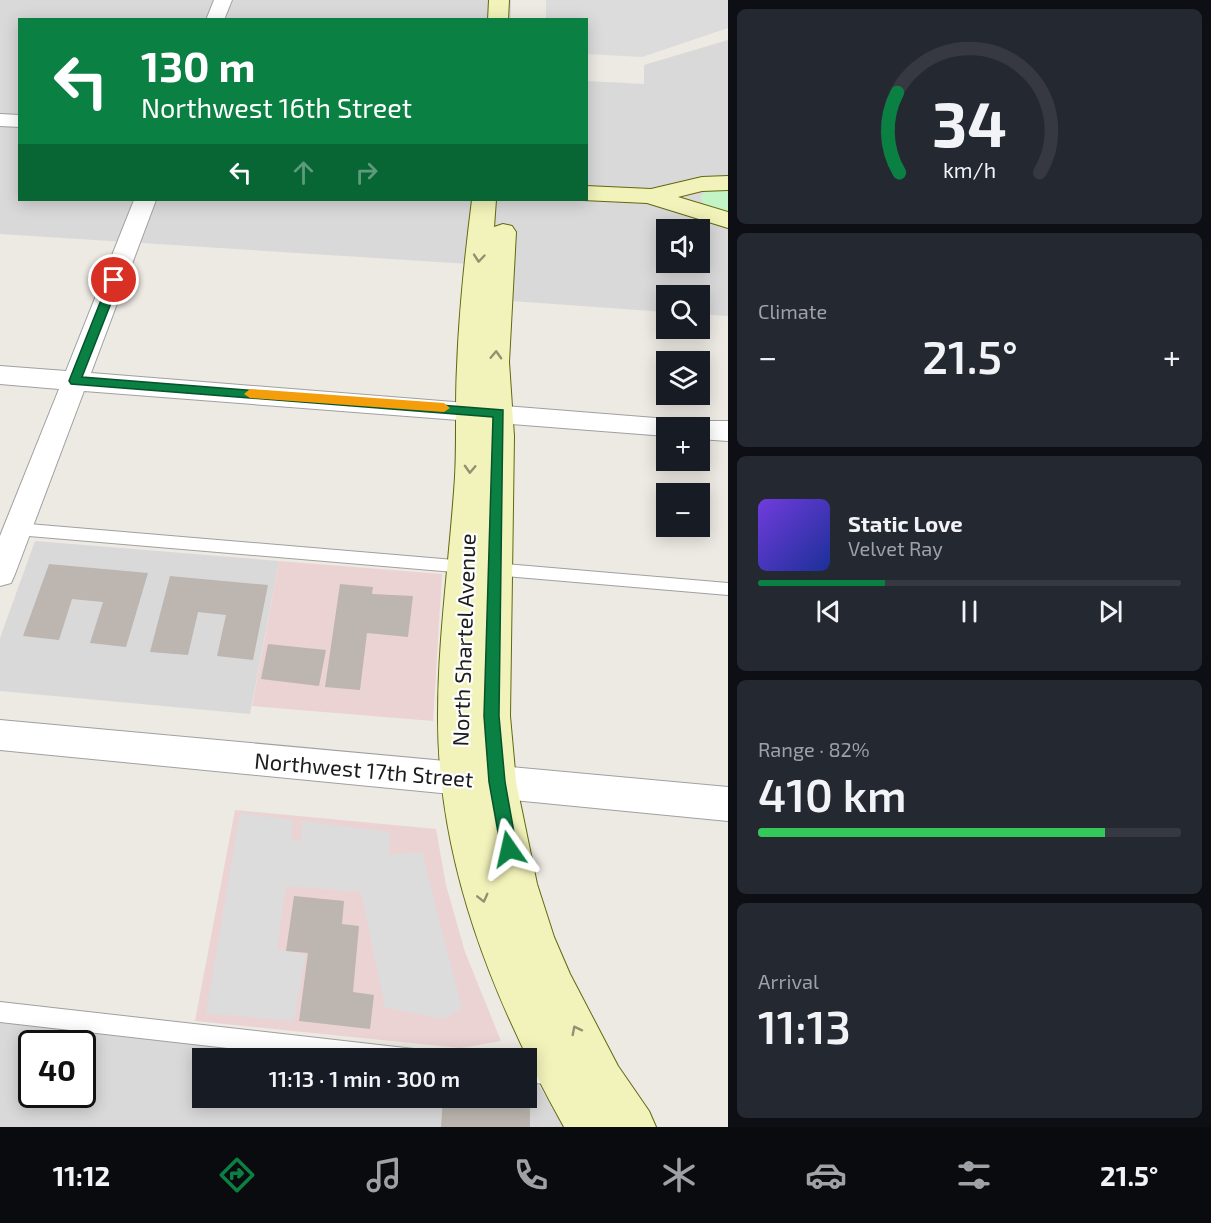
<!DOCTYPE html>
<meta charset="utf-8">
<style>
:root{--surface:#171b24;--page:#242831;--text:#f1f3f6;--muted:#9ea1a6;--line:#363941;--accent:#0b8043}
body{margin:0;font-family:"Exo 2",sans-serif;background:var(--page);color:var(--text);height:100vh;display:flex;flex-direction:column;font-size:22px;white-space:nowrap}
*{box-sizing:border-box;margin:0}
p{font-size:20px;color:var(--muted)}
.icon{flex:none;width:33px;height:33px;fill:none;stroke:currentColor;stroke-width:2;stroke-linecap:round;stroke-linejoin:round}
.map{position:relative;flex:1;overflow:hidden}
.panel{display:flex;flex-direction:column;gap:9px;padding:9px;background:#0d0f14;width:483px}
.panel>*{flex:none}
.guide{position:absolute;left:18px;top:18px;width:570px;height:183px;border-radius:0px;box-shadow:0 3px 15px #0003;background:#0b8043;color:#fff;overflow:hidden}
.buttons{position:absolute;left:656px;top:219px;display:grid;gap:12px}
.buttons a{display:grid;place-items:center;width:54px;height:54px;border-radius:0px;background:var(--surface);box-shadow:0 3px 15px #0003;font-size:30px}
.speed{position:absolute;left:18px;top:1030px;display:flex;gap:12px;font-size:30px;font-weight:700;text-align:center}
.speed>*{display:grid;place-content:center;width:78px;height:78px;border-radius:50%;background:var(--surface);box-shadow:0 3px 15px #0003;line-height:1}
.speed .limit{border:3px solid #111;border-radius:9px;background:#fff;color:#111}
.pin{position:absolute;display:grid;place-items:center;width:51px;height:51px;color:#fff;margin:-26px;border:3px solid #fff;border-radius:50%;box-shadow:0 2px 6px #0007}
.me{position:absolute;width:66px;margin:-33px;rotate:349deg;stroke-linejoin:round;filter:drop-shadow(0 0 4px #0008)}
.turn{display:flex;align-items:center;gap:21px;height:126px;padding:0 24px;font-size:27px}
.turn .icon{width:78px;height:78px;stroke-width:2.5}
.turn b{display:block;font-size:42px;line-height:51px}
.lanes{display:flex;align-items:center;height:57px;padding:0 24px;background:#0003;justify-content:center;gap:30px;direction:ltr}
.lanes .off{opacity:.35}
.big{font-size:45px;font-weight:600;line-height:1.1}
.panel .widget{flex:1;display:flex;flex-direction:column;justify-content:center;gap:9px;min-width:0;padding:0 21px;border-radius:9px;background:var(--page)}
.panel .dial{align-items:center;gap:0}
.dial svg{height:156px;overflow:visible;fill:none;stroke:var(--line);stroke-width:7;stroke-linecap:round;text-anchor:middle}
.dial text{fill:var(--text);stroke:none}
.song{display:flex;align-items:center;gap:18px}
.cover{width:72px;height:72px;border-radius:9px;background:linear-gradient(135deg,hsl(260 70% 55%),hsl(230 70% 35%))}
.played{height:6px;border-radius:3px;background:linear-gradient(90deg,var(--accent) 30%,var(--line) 30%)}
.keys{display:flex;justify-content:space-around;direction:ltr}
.heat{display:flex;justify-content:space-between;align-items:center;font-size:33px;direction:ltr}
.charge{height:9px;border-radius:4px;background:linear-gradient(90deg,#34c759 82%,var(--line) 0)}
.trip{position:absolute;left:192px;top:1048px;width:345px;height:60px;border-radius:0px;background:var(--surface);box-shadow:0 3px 15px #0003;font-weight:600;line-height:60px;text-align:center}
.tabs{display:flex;height:96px;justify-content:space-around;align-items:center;background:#090b0e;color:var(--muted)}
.tabs .icon{width:42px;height:42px}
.tabs .on{color:var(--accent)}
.tabs b{font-size:27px;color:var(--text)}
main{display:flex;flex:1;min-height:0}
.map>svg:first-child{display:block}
.residential{fill:#dad9d9;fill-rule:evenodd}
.commercial{fill:#ecd3d3}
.park{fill:#c3f4c5}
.parking{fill:#dcdcdc}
.building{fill:#bcb5b0}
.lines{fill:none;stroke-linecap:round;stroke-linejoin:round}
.lane-casing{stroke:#a0a0a0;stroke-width:2}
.street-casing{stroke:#a0a0a0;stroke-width:2}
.secondary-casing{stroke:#61680e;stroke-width:2}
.lane{fill:#fff;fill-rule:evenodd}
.street{fill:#fff;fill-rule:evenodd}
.secondary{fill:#f2f3ba;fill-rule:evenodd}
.oneway{stroke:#929273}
.route{fill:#0b8043;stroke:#07532c;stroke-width:1.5}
.slow{fill:#f59e0b}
.labels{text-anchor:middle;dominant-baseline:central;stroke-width:4.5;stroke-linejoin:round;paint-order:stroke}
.street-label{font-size:22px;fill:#1c1c1c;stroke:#fff}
</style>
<main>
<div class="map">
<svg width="728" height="1127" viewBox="0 0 728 1127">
<rect width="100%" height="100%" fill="#ede9e3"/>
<path class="residential" d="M0,0H511V20H20V200H586L587,81L644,84V65L728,40V316L699,314V296H666V312L483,299L485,265L0,234ZM666,230H699V262H666Z
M35,541L279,561L250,714L0,691V638Z
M0,1020L312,1059H202V1098H526L527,1083L538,1084L564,1127H0ZM32,1044H82V1095H32Z"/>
<path class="commercial" d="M279,561L442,574L433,721L252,706Z
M235,810L436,829L446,885L465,952L501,1041L461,1048L195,1021Z"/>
<path class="park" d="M728,189V214C718,210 701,209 701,196L708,190Z"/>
<path class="parking" d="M546,0H728V28L642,57L587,54L586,20L546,19Z
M240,813L292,820V840L301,841L302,821L390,832L389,855L422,852L462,1009L442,1019L385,1007L361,892L286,886L277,949L306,955L294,1021L206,1013Z"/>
<path class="building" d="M49,564L148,573L126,647L90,643L103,602L72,599L59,640L23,636Z
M170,576L268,585L253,660L217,656L226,615L198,612L188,655L150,652Z
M340,584L373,587L372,594L413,596L408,637L367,633L360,690L325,687Z
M268,644L326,650L319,686L261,679Z
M294,896L344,901L342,924L359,926L353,992L374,995L370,1029L299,1021L308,953L286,951Z
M526,1091H530V1127H441L443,1098H526Z"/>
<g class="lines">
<defs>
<path id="lane" d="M17,523L466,561L471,563L474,567L471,571L466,573L17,535L12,533L10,529L12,525Z
M493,563L728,583V595L493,575L488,573L485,569L488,565Z
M0,1002L414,1049L421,1052L424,1059H325L0,1022Z
M526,1062L562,1068L565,1075L562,1082L555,1085L526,1082Z"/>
<path id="street" d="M214,0H232L224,20H206Z
M0,114L20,115V127L0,126Z
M134,200H156L91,373L693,421H728V441L699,439V428H666V436L84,391L15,574L11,583L0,586V536L59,389L0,384V366L66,371Z
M0,720L728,787V821L0,750Z"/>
<path id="secondary" d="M489,0H509L508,20H488Z
M728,176V190L702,191L678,197L728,212V228L647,203L583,200H586V186L651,189L702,177Z
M472,200H496L494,227L503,224L512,226L516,232L509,362L514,436L510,716L516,782L537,884L554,937L570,974L618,1066L649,1111L656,1127H564C493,1000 437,862 438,715C438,636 450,556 455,477C457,440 455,403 457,367C459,311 465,255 472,200Z"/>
</defs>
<use href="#lane" class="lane-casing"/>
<use href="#street" class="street-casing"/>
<use href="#secondary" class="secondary-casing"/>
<use href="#lane" class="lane"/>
<use href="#street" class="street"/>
<use href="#secondary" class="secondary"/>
</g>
<defs><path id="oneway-chevron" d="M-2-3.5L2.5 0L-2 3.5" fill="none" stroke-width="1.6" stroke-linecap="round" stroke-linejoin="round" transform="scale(1.5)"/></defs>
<g class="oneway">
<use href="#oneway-chevron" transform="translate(479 258) rotate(95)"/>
<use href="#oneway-chevron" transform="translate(496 355) rotate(-88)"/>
<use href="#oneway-chevron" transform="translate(470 469) rotate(92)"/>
<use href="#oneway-chevron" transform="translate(483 898) rotate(76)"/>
<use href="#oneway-chevron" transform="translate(576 1030) rotate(-117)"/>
</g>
<path class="route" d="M114,277L120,280L82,377L503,410L499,716L505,782L517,849L515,855L509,857L503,855L501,849L489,782L484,716L493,417L71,384L69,381L109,280Z"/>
<path class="slow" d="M250,389L444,403L450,408L444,412L250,398L244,394Z"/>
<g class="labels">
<g class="street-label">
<text transform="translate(463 640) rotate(-88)">North Shartel Avenue</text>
<text transform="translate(364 769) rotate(5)">Northwest 17th Street</text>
</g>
</g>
</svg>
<div class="buttons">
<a><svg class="icon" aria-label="sound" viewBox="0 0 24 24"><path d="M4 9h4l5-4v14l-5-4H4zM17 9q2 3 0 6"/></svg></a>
<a><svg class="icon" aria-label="search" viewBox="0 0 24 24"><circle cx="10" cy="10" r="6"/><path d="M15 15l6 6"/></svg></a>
<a><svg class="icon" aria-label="layers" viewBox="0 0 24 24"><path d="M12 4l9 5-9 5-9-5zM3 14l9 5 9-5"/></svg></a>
<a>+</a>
<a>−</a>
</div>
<div class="speed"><div class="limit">40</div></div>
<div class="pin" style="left:114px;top:280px;background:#d93025"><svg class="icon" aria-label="arrive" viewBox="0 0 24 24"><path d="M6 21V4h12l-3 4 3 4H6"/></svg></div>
<svg class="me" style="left:509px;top:849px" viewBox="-20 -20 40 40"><path d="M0-17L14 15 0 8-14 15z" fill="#0b8043" stroke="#fff" stroke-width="4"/></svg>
<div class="trip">11:13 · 1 min · 300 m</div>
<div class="guide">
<div class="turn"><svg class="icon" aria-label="left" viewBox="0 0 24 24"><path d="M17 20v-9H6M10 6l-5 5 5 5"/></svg><div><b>130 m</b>Northwest 16th Street</div></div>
<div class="lanes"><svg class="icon" aria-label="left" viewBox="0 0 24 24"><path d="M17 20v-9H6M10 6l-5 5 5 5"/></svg><svg class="icon off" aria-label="ahead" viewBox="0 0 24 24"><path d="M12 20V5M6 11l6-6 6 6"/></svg><svg class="icon off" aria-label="right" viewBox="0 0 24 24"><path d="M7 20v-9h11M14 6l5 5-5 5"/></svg></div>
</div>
</div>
<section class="panel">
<div class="widget dial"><svg viewBox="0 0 100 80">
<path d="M14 69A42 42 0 1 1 86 69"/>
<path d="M14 69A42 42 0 0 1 13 28" stroke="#0b8043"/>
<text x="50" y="56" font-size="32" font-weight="700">34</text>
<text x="50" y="72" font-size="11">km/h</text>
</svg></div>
<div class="widget"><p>Climate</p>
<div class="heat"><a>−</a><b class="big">21.5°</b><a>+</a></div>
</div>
<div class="widget">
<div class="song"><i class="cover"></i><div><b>Static Love</b><p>Velvet Ray</p></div></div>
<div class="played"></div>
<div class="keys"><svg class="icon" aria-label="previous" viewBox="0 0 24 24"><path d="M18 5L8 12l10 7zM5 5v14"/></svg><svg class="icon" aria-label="pause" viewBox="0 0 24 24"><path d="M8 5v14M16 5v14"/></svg><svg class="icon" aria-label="next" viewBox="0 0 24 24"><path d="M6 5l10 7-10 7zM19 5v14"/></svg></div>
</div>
<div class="widget"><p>Range · 82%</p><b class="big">410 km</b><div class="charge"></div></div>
<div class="widget"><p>Arrival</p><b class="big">11:13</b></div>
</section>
</main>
<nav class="tabs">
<b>11:12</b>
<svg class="icon on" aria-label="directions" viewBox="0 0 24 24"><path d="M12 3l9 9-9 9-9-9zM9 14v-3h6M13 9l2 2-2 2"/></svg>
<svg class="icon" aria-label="music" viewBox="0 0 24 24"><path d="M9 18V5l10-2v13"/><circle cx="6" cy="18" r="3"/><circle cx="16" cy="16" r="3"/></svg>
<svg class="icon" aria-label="phone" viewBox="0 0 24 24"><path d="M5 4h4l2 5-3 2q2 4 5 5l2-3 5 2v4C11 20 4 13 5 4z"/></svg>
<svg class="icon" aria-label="climate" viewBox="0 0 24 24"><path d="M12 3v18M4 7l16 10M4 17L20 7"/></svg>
<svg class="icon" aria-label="car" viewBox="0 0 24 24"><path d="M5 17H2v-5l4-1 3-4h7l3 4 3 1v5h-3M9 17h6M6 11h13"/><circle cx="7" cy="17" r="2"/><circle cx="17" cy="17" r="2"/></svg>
<svg class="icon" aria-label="filters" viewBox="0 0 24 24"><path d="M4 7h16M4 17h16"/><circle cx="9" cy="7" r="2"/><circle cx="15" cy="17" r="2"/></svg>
<b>21.5°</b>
</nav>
